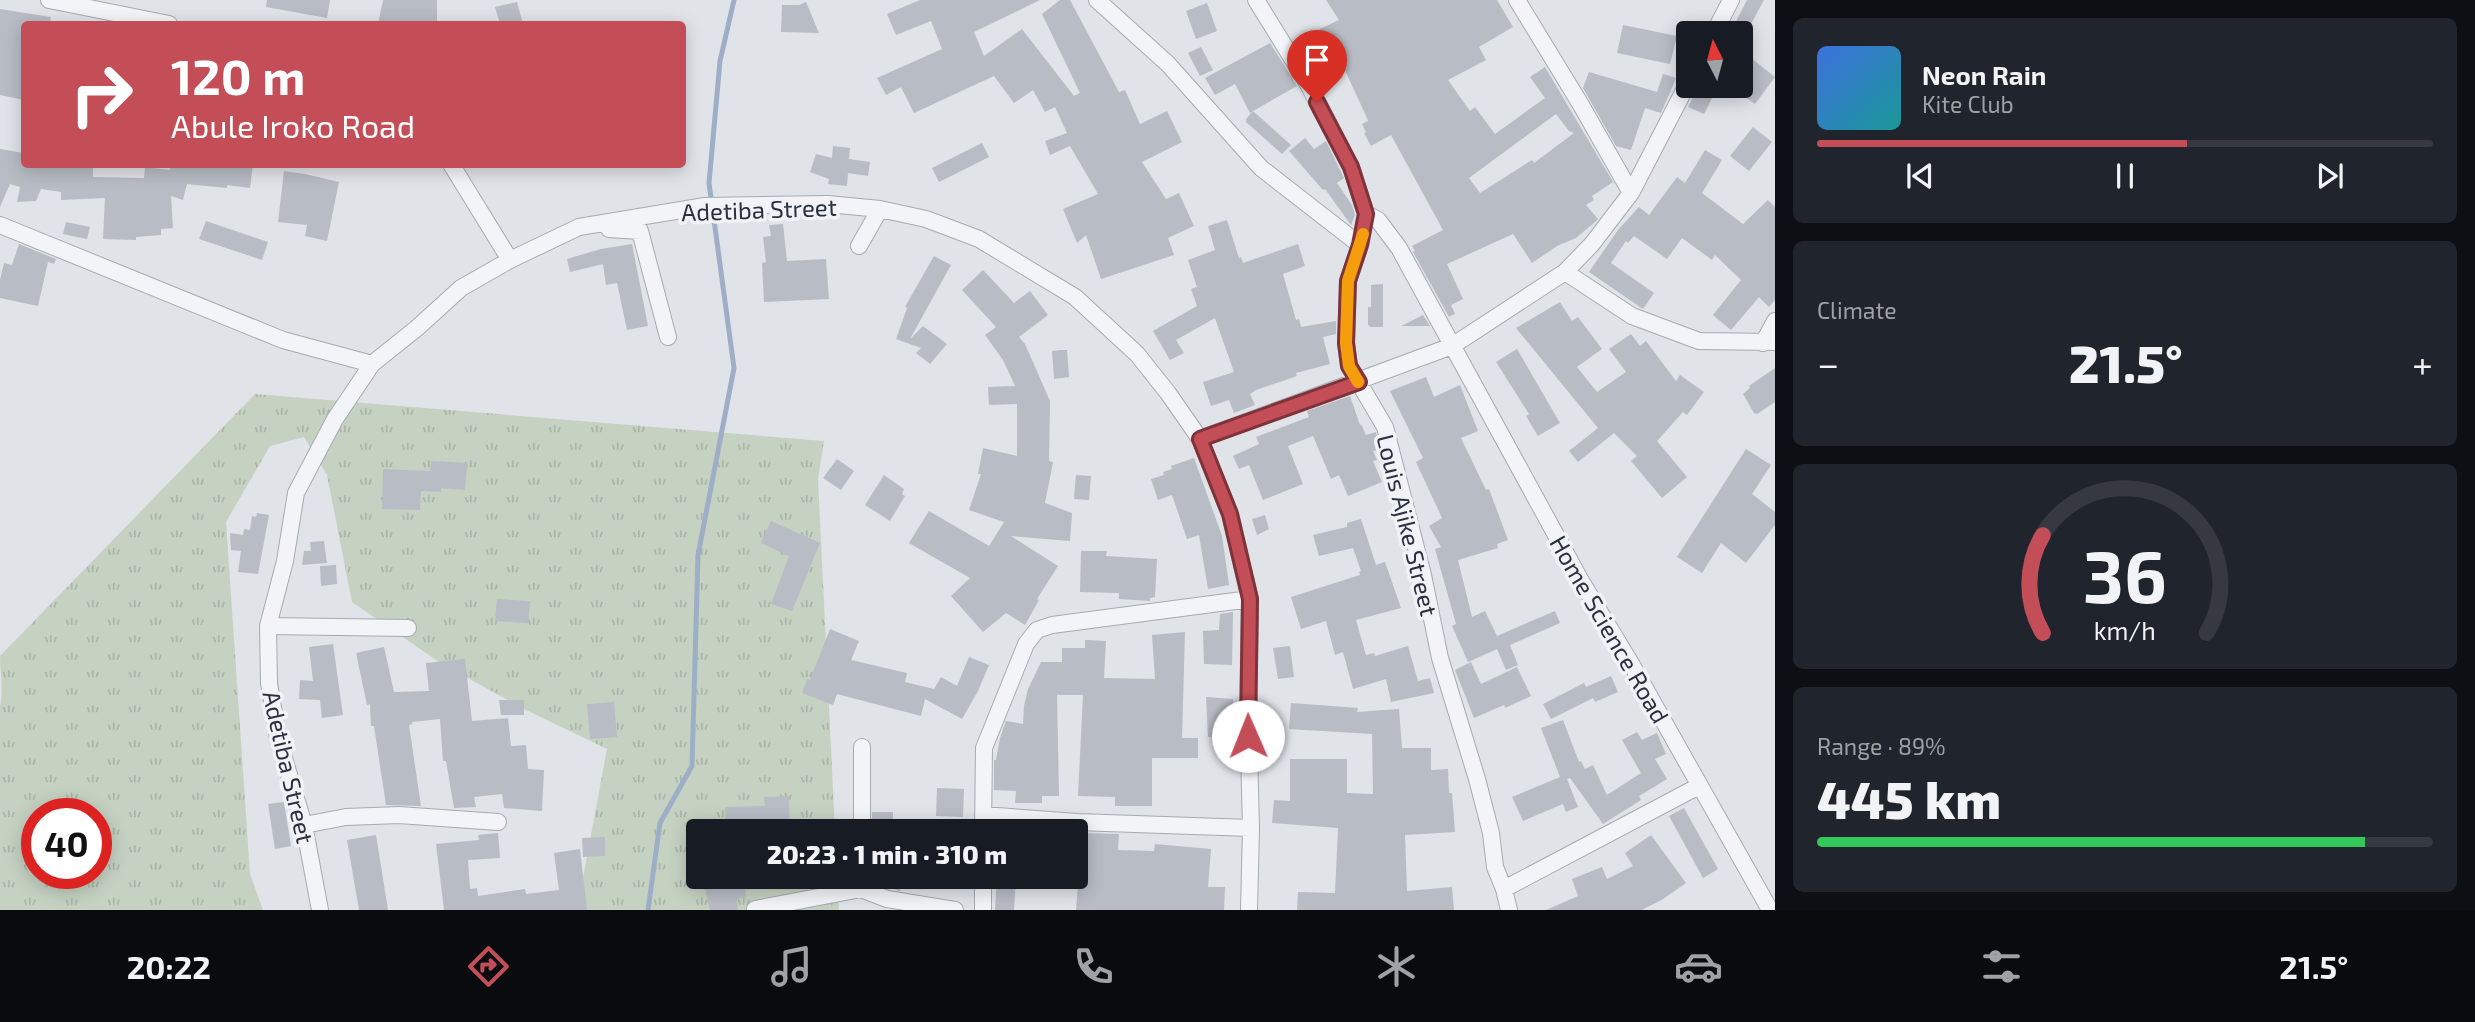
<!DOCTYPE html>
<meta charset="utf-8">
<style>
:root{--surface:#171b24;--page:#20242c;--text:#f1f3f6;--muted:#9ea1a6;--line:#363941;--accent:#c44e58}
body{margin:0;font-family:"Exo 2",sans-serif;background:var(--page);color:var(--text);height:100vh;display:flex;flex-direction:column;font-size:26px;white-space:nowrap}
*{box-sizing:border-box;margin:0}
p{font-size:23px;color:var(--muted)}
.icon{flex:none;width:38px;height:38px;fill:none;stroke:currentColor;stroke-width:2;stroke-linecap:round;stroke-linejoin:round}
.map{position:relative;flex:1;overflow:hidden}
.details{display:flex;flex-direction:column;gap:18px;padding:18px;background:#0d0f14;width:700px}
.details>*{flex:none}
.hud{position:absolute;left:21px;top:21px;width:665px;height:147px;border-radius:7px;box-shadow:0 4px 18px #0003;background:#c44e58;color:#fff;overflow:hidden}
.needle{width:46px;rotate:354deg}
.buttons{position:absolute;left:1676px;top:21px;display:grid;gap:14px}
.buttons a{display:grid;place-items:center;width:77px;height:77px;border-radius:7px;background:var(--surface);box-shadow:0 4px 18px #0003;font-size:35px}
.speed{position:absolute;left:21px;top:798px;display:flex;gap:14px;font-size:35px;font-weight:700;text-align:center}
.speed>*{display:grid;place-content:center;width:91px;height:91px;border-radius:50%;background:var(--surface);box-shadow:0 4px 18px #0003;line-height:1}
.speed .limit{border:10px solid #d22;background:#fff;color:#111}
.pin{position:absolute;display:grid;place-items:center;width:60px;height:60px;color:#fff;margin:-72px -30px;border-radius:50% 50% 50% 0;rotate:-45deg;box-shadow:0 0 7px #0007}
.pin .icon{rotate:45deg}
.me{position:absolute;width:77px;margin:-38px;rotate:359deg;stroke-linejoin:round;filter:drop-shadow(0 0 5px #0008)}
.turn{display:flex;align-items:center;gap:24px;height:147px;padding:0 35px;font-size:32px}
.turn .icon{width:91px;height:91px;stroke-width:2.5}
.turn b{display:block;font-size:49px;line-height:60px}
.big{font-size:52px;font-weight:800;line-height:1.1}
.details .card{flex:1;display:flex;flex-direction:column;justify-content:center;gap:10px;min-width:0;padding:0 24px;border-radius:10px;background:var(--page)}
.details .dial{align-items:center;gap:0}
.dial svg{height:182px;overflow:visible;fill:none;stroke:var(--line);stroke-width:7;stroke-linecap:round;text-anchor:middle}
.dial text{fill:var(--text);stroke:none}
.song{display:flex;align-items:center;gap:21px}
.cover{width:84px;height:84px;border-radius:10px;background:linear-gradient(135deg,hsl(220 70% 55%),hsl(180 70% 35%))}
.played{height:7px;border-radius:4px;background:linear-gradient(90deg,var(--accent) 60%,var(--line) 60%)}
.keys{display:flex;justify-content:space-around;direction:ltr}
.heat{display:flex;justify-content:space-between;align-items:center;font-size:38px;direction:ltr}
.charge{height:10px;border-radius:5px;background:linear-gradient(90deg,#34c759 89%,var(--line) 0)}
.trip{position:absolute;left:686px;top:819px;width:402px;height:70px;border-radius:7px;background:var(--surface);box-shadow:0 4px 18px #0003;font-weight:800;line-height:70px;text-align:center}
.tab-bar{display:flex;height:112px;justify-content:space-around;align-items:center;background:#090b0e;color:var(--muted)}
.tab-bar .icon{width:49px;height:49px}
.tab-bar .on{color:var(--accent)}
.tab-bar b{font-size:32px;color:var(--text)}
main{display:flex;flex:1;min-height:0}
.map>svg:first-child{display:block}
.grass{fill:url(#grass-tufts);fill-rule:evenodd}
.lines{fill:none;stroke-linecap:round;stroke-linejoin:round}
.stream{stroke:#9eaec6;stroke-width:5}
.building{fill:#b8bcc5;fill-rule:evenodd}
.minor-casing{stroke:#a6aab2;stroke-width:18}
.minor{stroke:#f3f4f7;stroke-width:16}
.route-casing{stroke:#7f3339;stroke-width:18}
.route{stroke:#c44e58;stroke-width:12}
.slow{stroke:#f59e0b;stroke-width:12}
.labels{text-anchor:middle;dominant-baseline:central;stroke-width:7;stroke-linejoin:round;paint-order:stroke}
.street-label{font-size:24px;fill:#2a303f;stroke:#f0f2f6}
</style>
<main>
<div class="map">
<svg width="1775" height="910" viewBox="0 0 1775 910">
<defs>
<pattern id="grass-tufts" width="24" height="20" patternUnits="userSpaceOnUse" patternTransform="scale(1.75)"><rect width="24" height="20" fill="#c5d2c2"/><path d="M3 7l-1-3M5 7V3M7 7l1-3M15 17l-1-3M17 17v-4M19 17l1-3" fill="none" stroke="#a9b5a8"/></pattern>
</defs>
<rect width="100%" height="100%" fill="#e0e3e8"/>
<path class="grass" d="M255,394L824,441L818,479L835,831H698V877H838L839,910H577L607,749L522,708L439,662L352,602L327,475L304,437L270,446L226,522L250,874L263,910H0V706C4,689 0,674 0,656ZM37,814H96V873H37Z"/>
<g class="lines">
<path class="stream" d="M648,910L660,823L692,766L698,555L734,368L709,183L720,61L734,0"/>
</g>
<path class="building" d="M267,0H330L327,18L266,7Z
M383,0H437V24H378Z
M920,0H1040L974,32L984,56L1022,29L1074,96L1080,93L1042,14L1060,0H1070L1119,92L1125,90L1140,124L1167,111L1182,142L1142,162L1166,199L1179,193L1194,226L1168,238L1174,255L1101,279L1086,235L1077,243L1063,209L1098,194L1070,146L1050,155L1045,141L1067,133L1055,107L1045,112L1033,90L1014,103L994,76L914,113L901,87L886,95L877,78L942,49L931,21L896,35L887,14Z
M1326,0H1497L1513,27L1479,47L1486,60L1448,80L1470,111L1475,107L1495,134L1545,98L1530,77L1545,67L1613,182L1592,196L1594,200L1586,205L1598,219L1595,222L1576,238L1557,246L1532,263L1513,234L1447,264L1463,299L1451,305L1455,314L1449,317L1413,252L1415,251L1412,246L1443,230L1391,135L1371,146L1364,133L1366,132L1362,124L1368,121L1367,118L1343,66L1336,69L1318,30L1339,20ZM1556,114L1569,131L1574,133L1534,163L1532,160L1480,193L1469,178Z
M1747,0H1764L1746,33H1730Z
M517,2L523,24H500L495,7Z
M806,2L819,33L781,32L782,5H799Z
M1207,3L1217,31L1196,39L1186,11Z
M0,9L51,17L50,24H24V100L0,95Z
M1623,25L1677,36L1670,64L1617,53Z
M1270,43L1297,86L1253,111L1291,145L1282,154L1246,122V119L1253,111L1250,113L1235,84L1215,95L1205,78Z
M1201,47L1213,70L1200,76L1188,53Z
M1741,50L1775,77L1755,104L1741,94Z
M1589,72L1657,92L1663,74L1676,78L1661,113L1645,108L1631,150L1616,146L1583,88Z
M1699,86H1718L1704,114L1688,107Z
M1753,127L1772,142L1749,171L1730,156Z
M1305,138L1314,149L1326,141L1344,178L1337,183L1352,205L1355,215L1351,225L1325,189L1323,190L1289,151Z
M982,143L989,157L939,182L932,168Z
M833,146L850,148L849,159L870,162L868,176L848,173L847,186L828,184L829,179L810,172L816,154L832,158Z
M0,149L24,153V164H46V168L93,166V177L144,178L145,167L170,170L171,164H253L250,188L227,185V188L187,184L183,200L171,196L173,228L161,229V235L136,237V240L103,239L105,198L61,200V192L41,189L36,201L17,202L20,187L10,184L0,207Z
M1705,150L1722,160L1702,193L1743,224L1768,200L1775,207V300L1769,307L1759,297L1731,330L1713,315L1741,280L1715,255L1712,260L1682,238L1667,259L1634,236L1628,243L1626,241L1611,263L1654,293L1643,309L1589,272L1618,230L1639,207L1649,215L1677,177L1685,183Z
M284,171L305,174L339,182L327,241L305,236L307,225L278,222Z
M1227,220L1239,258L1241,257L1243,263L1298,244L1305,266L1283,274L1296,320L1299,319L1301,327L1336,321V334L1323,337L1330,364L1296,373L1297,376L1256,390L1250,394L1255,405L1234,413L1229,400L1211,406L1203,382L1234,372L1215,318L1176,340L1184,353L1170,360L1153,331L1197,306L1191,289L1197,287L1188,260L1215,250L1208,226Z
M206,221L268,242L262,260L199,239Z
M66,222L90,227L87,239L63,234Z
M783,224L787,261L826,259L829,299L764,302L762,263L766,262L763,237L771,236L769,225Z
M19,244L56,259L54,264L48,262L38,306L0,298V280L4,263L12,265Z
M632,244L648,326L627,330L617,283L606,285L603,264L570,272L567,259L601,249Z
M934,256L951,265L910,339L923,326L947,344L930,364L916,353L921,348L896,339L907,308L905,307Z
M983,270L1014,303L1030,291L1048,315L1019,337L1025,344L1050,401L1049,461L1053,462L1045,503L1072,513L1070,541L1011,536L1058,566L1037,599L1039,600L1025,625L1006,613L983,632L951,596L970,578L909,543L929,511L989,546L1004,522L969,510L981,474H978L983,448L1017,456V404L989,405L988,387L1015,386L1003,360L985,335L996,327L962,290Z
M1383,284V327H1371L1368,325V307H1371V285Z
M1560,302L1572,321L1578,317L1602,349L1577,367L1597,392L1626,372L1609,349L1631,334L1640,346L1646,341L1676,381L1680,375L1704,392L1687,415L1683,412L1657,441L1687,477L1662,498L1631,461L1637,456L1614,433L1578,462L1569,451L1598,428L1516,328Z
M1423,315L1430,326H1401Z
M1517,349L1560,423L1538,436L1526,416L1529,414L1496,362Z
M1061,350H1067L1069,377L1054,379L1052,351Z
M1775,368V402L1757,414L1754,413L1743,394L1750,388L1749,386Z
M1426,377L1434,397L1460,385L1478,431L1461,438L1486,490L1489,489L1508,540L1497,544L1498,548L1458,560L1472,617L1485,611L1497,636L1555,611L1560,623L1510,645L1518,665L1506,670L1497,649L1468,662L1452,626L1456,624L1435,549L1441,547L1429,526L1442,518L1416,462L1423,458L1390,391Z
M1350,396L1360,425L1361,424L1366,435L1376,432L1380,449L1373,451L1377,460L1373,461L1382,482L1348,496L1339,475L1331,479L1313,436L1288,446L1303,484L1263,500L1249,465L1239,469L1233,456L1259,444L1256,437L1309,417L1307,411Z
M1746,449L1771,465L1752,494L1775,512V525L1746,563L1721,543L1702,573L1677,557Z
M1194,458L1222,536L1229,585L1208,589L1199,535L1187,539L1172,495L1158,500L1151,479L1164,475L1163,472L1172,469L1171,466Z
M837,459L854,471L841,490L823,478Z
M431,461L467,463L465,490L441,488V492L421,491L420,510L382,509L383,469L430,471Z
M884,475L904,489L902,494L905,496L890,521L865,505Z
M1076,475L1091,476L1089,500L1074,499Z
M257,513L269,515L258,574L238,572L241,551L231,550L230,533L243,535L244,529L250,530L252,516L256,517Z
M1265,515L1269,529L1257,535L1252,519Z
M1361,519L1376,565L1385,562L1401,608L1356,620L1366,655L1374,653L1375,656L1408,646L1418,681L1430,678L1434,693L1391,702L1386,679L1353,689L1343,652L1335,655L1326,621L1301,629L1291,597L1360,575L1359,572L1361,571L1353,548L1319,556L1313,535L1347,527V523Z
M771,521L820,543L792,611L771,604L789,556L761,543Z
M324,541L327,563L302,565L304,551H311L310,542Z
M1081,551H1107L1106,556L1157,559L1155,597L1150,598V601L1119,599V593L1080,592Z
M336,565L337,584L321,586L320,566Z
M497,599L530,601L528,623L495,621Z
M1233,612L1232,665L1204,664L1203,631L1219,630L1220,614Z
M830,629L859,641L851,660L907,673L905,682L934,689L941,677L957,686L969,657L989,665L978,691L962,719L925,699L921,716L837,694L833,705L802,693L807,679L810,680Z
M1185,632L1182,738H1198V758H1152V806H1115V797L1078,796L1083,695H1057L1059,796H1042V803H1015L1016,791L994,790V760H996L1000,738L1006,721L1023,724L1024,706L1028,689L1041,662H1062V648H1085V640L1106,641L1104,678L1155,679L1152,635Z
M333,644L343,715L322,718L320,700L299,699L300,680L313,681L309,647Z
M1290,646L1294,677L1278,679L1273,648Z
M384,647L394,692L429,691L426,663L465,659L472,721L508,718L511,746L526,745L528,769L544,770L542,811L504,808L502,794L474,797L476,807L454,808L446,761H443L440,719L412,722V724L409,725L421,806L386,805L374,726H371L370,704L367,705L356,653Z
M1471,662L1481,684L1517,667L1531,696L1505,708L1504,705L1474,718L1455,670Z
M1611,676L1618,692L1595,702L1593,698L1551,719L1543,704L1584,683L1586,687Z
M1206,697L1233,699L1234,736L1208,737Z
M499,700H524V715H501Z
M614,702L617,737L590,739L587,704Z
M1291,703L1358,708L1357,712L1399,709L1402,748H1431V770L1448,769L1449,793H1452L1455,832L1405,835L1407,891L1452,887L1454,910H1297L1298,892L1335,893L1338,828L1272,823L1274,800L1290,801V759H1347V793L1373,794L1372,734L1289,729Z
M1563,720L1579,762L1581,761L1585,769L1593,765L1607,795L1641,773L1622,740L1637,732L1642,740L1657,733L1666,754L1655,759L1667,779L1639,796L1641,800L1603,824L1570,778L1567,779L1578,807L1566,812L1563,804L1523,821L1512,797L1560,777L1541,728Z
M937,788L964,789L963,817L936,816Z
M789,796L790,831H726L725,807L765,806L764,797Z
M284,802L291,846L275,849L268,804Z
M1684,808L1718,869L1703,878L1669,816Z
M872,812H893V831H872Z
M498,833L500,858L468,860L470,889L477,888L478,896L525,889L526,894L559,890L554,853L580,849L587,910H444L436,844L479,840L478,835Z
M1082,833L1119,834L1118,850L1154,851L1155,844L1211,849L1208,887H1225L1224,910H1076Z
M376,835L388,910H359L347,840Z
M1651,835L1686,883L1663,899L1642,910H1546L1578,896L1572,879L1602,867L1607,879L1633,866L1625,853Z
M605,837V856L583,857L582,838Z
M883,877H899L900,891L884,886Z
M997,877H1016L1014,910H995Z
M744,879L746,897L737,899L738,910H710L704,885Z"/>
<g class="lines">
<defs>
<path id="minor" d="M49,0L169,24
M1097,0L1168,64L1261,168L1360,245
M1256,0L1308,84L1351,167L1366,214L1360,245L1348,281L1346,343L1349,366L1385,427L1423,575L1440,658L1477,779L1491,833L1495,867L1504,889L1509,910
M1517,0L1581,105L1631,193
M1714,33L1731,0
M451,164L510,260
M1366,214L1378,220L1399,248L1581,581L1633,667L1770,910
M0,225L283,340L372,364
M609,229L640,231L668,337
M859,246L880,209
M1565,272L1632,316L1699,341L1775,342
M1763,343L1775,321
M1200,439L1452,346L1565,272L1592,244L1631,193L1689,81
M268,626L408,628
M983,815L1077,822L1251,828
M304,825L346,817L399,815L498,822
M862,831V747
M983,831L984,748L1026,644L1037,630L1052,625L1250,599
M983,877V910
M1504,889L1699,786
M755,909L861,889L887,899L955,910
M320,910L304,825L278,738L269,683L268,626L285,561L296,493L335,419L372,364L417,328L461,288L510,260L579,227L705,206L828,204L880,209L926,219L979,239L1075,297L1137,354L1168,393L1200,439L1230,514L1250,599L1248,713L1251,828L1249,910"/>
</defs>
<use href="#minor" class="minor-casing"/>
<use href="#minor" class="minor"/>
</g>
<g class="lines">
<defs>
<path id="route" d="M1248,736L1250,599L1230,514L1200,439L1359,382L1349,366L1346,343L1348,281L1360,245L1366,214L1351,167L1317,102"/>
</defs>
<use href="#route" class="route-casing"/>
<use href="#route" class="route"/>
<path class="slow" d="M1358,382L1349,366L1346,343L1348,281L1363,234"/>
</g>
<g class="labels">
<g class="street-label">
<text transform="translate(759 209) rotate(-2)">Adetiba Street</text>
<text transform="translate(1408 525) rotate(76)">Louis Ajike Street</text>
<text transform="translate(1610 629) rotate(60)">Home Science Road</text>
<text transform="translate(289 767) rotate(77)">Adetiba Street</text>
</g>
</g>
</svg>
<div class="buttons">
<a><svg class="needle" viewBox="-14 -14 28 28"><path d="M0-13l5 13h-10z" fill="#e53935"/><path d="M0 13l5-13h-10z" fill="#9ea1a6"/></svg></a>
</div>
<div class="speed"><div class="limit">40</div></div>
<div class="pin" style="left:1317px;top:102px;background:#d93025"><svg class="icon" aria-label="arrive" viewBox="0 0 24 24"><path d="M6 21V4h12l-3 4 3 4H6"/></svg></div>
<svg class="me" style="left:1248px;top:736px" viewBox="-20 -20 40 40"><circle r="19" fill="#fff"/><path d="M0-13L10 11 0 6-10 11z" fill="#c44e58"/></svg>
<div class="trip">20:23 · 1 min · 310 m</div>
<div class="hud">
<div class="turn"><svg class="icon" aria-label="right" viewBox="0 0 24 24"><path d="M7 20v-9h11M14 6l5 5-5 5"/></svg><div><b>120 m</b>Abule Iroko Road</div></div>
</div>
</div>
<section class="details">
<div class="card">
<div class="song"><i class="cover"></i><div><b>Neon Rain</b><p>Kite Club</p></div></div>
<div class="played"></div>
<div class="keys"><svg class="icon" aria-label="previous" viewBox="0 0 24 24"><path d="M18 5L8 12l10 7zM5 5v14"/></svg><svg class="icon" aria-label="pause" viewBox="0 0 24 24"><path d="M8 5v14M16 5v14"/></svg><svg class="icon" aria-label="next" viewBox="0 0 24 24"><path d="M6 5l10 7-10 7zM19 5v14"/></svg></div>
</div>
<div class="card"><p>Climate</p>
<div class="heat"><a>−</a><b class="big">21.5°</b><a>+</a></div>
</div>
<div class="card dial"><svg viewBox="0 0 100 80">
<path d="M14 69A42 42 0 1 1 86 69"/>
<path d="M14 69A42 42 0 0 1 14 26" stroke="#c44e58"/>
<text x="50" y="56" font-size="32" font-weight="700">36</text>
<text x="50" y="72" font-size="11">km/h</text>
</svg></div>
<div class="card"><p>Range · 89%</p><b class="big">445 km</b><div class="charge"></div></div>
</section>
</main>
<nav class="tab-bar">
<b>20:22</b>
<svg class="icon on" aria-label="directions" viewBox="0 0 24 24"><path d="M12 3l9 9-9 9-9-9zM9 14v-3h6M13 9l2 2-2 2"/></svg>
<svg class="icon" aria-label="music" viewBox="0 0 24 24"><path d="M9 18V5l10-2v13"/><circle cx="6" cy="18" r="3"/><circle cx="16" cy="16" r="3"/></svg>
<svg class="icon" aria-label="phone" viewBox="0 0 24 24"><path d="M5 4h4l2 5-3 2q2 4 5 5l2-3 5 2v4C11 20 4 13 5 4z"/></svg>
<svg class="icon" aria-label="climate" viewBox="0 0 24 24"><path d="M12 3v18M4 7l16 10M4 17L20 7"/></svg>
<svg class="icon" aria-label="car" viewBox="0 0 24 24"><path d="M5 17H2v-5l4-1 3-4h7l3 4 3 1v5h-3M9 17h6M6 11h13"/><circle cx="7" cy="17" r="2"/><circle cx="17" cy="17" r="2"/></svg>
<svg class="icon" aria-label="filters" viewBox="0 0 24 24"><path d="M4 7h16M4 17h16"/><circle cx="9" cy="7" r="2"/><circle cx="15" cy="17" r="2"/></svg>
<b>21.5°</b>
</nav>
